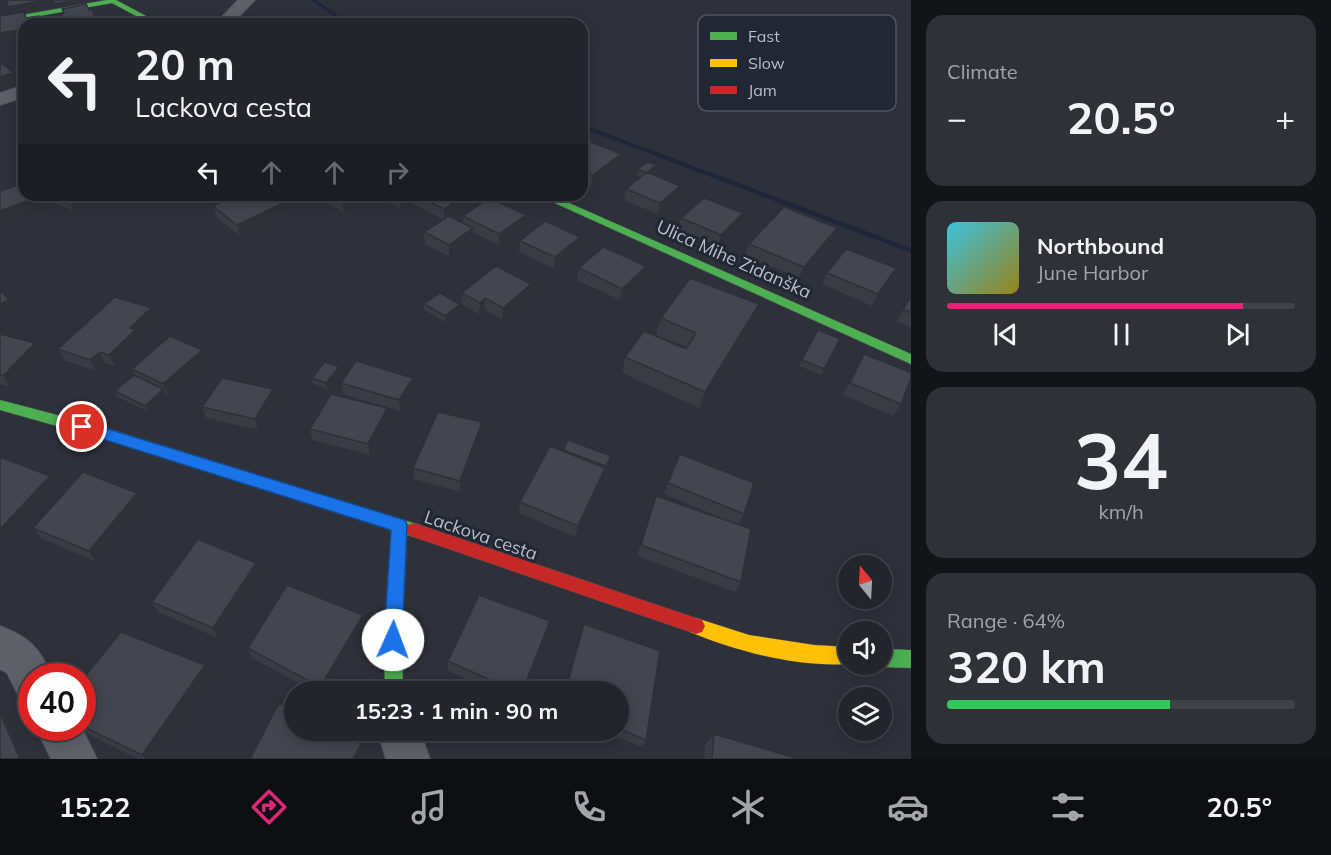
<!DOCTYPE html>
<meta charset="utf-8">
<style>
:root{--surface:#22252c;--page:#2e3138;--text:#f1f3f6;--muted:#a2a5a9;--line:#3f4248;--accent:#db2777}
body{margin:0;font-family:Mulish,sans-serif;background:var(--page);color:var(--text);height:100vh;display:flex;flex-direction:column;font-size:22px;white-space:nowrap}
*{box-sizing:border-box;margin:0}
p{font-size:20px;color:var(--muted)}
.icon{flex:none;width:33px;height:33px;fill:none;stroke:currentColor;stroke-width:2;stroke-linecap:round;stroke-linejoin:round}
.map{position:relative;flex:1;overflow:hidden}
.side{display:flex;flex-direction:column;gap:15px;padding:15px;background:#131418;width:420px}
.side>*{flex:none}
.hud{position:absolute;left:18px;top:18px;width:570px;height:183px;border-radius:18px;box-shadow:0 3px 15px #0003,0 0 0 2px var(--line);background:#22252c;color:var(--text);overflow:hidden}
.needle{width:39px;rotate:342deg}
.buttons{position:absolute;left:838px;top:555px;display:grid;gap:12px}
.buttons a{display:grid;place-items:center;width:54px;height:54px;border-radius:50%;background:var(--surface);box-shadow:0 3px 15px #0003,0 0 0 2px var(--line);font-size:30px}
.speed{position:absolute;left:18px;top:663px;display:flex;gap:12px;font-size:30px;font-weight:700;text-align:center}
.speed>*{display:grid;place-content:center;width:78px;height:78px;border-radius:50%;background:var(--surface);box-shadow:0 3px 15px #0003,0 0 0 2px var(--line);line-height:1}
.speed .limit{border:9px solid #d22;background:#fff;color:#111}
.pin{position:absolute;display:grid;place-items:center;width:51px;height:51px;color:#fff;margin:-26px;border:3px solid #fff;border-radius:50%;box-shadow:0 2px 6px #0007}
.me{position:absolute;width:66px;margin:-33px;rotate:2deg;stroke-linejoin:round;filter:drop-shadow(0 0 4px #0008)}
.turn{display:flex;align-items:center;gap:21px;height:126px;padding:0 18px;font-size:27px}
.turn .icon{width:78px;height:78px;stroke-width:2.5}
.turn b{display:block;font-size:42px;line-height:51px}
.lanes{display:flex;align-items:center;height:57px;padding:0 18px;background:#0003;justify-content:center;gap:30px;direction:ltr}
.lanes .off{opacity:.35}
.big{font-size:45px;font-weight:700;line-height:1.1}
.side .card{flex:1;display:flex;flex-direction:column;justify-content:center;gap:9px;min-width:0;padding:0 21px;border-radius:18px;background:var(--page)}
.side .dial{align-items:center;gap:0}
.dial b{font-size:78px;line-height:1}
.song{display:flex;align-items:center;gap:18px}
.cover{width:72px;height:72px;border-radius:9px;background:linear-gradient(135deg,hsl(190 70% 55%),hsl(50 70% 35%))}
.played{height:6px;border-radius:3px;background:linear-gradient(90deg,var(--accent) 85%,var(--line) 85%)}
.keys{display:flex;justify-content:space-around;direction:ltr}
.heat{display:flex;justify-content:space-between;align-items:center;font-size:33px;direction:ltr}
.charge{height:9px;border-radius:4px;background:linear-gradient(90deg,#34c759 64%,var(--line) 0)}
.trip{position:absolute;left:284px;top:681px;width:345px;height:60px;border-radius:30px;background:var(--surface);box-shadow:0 3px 15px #0003,0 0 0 2px var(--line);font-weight:700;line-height:60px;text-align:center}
.tabs{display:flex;height:96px;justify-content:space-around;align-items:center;background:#0e0f12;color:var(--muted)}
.tabs .icon{width:42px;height:42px}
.tabs .on{color:var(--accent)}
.tabs b{font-size:27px;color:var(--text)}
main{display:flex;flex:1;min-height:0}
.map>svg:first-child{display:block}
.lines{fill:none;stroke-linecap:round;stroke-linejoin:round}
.stream{fill:#1f263c;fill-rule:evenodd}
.street-casing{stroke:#4c4e57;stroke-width:2}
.fast-casing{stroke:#4c4e57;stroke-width:1}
.slow-casing{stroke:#4c4e57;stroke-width:1}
.jam-casing{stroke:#4c4e57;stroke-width:1}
.street{fill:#5e6168;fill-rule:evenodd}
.fast{fill:#4caf50;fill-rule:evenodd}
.slow{fill:#ffc107;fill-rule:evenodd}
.jam{fill:#c62828;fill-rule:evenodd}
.wall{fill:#3a3c44}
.shaded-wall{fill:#2f3137}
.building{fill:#43464f;stroke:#2f3137;stroke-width:1.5}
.route{fill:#1a73e8;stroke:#114b97;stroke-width:1.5}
.labels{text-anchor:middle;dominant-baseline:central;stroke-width:6;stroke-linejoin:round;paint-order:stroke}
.street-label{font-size:18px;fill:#babdca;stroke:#222734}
.key{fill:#222734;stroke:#505461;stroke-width:1.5}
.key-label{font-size:16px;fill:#babdca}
</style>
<main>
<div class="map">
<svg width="911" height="759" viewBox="0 0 911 759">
<rect width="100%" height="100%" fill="#2e313a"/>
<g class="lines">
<path class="stream" d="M311,0H316L350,24H345Z
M582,124L911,248V253L582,128Z"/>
<defs>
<path id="street" d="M238,0H255L232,24H215Z
M24,85V97L0,105V93Z
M0,626C29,637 40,648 52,676H32V698L17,693L7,673L0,669Z
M36,728H82L97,759H51Z
M377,730H420L430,759H386Z"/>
<path id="fast" d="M107,0H116L161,24H151L112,3L0,23V19Z
M537,195H551L911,354V364Z
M0,400L103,427L420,525L422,530L420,535L414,537L407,535L402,640L403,692H385L384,640L391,530L103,439L0,410Z
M882,649L911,650V668L882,667L876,664H882Z"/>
<path id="slow" d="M696,618L749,635L814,645L849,647L850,664C796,667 739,652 690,632L687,626L690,620Z"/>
<path id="jam" d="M414,523L696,618L702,620L705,626L702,632L696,634L408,535L406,530L408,525Z"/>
</defs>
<use href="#street" class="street-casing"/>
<use href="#fast" class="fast-casing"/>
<use href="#slow" class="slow-casing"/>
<use href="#jam" class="jam-casing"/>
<use href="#street" class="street"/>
<use href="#fast" class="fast"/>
<use href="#slow" class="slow"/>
<use href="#jam" class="jam"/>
</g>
<path class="wall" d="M24,94V109L22,107L17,96Z
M582,145L621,154L619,165L591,186L582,183Z
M638,169L655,171L651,174L677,197L658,214L624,200L626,189L641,177L637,175Z
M52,195H96L89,201L85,200L86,203L74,211L52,202L49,196Z
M321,195H378L344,213L321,199Z
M382,195H474V200L450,216L463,223V216L526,215L525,226L499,245L473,232V239L449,256L425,244L424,232L443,219L413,204V201L400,209L383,199Z
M213,206L283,215L240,236L216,217Z
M681,218L739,224L718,246L678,229Z
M580,237L578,249L554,269L519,252L520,241Z
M832,239L799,278L745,255L749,244Z
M646,266L643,277L620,300L577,280L579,268Z
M827,273L890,280L872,306L822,284Z
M462,293L530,296L502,319L485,310L479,314L462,304Z
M911,297V327L896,321Z
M424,304L460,310L445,322L424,310Z
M759,304L753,321L699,408L622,373L625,357L686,349L687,347L656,335L661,318Z
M151,308L156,320L138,337L140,342L115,366L105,363L96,371L64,360L58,349Z
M0,334L42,354L10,387L0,384Z
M840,339L821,375L799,366L802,360Z
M202,350L206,361L168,395L166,394L147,411L118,397L115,391L134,375L132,369Z
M864,354L901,404L893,416L843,395Z
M340,373L327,389L313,384L312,378Z
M413,378V389L400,411L343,394L341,383Z
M273,389L276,400L258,430L206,418L202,407Z
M388,419L370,455L312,440L310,429Z
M482,422L481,434L460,492L414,479L413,468Z
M563,450L609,462L575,537L519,513L520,502L563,451Z
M668,483L744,514L738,524L741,582L735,592L637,556L656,496L729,521L664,494Z
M137,493L143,504L96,562L41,538L33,528Z
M260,573L218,638L158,612L152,602Z
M550,621L548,631L524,692H496L448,671V661Z
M365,625L326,692H315L252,658L248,648Z
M205,665L213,678L158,759H138L82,731L78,728H82V680Z
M618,692L646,740L642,747L601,730H618Z
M714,734L799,759H704L705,745Z"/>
<path class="shaded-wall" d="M35,0L37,7L10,11L8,7Z
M66,2L68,7L56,8L55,4Z
M95,17L98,24H66L65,22Z
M24,29V39L0,43V33Z
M13,73L18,83L0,89V77Z
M621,154L619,165L591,186L593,175Z
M656,165L655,171L645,178L646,173Z
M680,186L677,197L658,214L660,203Z
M86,195H96L89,201Z
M187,195H199L188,200Z
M355,195H378L344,213L342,202Z
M404,195H413V201L400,209L399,198Z
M465,195H474V200L444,220V209Z
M37,197L42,208L3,223L0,218V211Z
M84,198L86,203L74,211L71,205Z
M281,204L283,215L240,236L237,225Z
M743,213L739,224L718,246L721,235Z
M526,215L525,226L499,245V234Z
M473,228V239L449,256V245Z
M837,228L832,239L799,278L804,267Z
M580,237L578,249L554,269L555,257Z
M646,266L643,277L620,300L622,289Z
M896,268L890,280L872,306L878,294Z
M531,284L530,296L502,319L503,308Z
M485,298V310L479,314L480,303Z
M9,300L12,306L0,311V304Z
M460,304V310L445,322V316Z
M759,304L753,321L699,408L705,392Z
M151,308L156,320L138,337L140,342L115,366L109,355L130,328Z
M35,343L42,354L10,387L3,376Z
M202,350L206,361L168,395L163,384Z
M100,352L105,363L96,371L90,360Z
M339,367L340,373L327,389L326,383Z
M413,378V389L400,411L399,400Z
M163,389L166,394L147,411L145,406Z
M273,389L276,400L258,430L255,419Z
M387,408L388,419L370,455L368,444Z
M482,422L481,434L460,492V481Z
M605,468L602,479L575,537L578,526Z
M50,476L58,487L0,549V529Z
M137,493L143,504L96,562L89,551Z
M256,563L260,573L218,638L213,628Z
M363,615L365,625L326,692H322L320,687Z
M550,621L548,631L524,692H522Z
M205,665L213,678L158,759H146L142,755Z
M0,710L13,720L30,759H20L0,713Z
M361,744L363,751L359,759H353Z"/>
<path class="building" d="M7,0H34L35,2L8,7Z
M53,0H65L66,2L55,4Z
M86,4L89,10L92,9L95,17L65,22L61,14L64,13L62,9Z
M24,12L26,18L39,16L41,24H24V29L0,33V16Z
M257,17L274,24H240Z
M135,19L142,24H116Z
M2,63L13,73L0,77V64Z
M24,75V82L19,77Z
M24,94V103L17,96Z
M588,141L621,154L593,175L582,171V145Z
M648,162L656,165L646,173L638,169Z
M647,172L680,186L660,203L626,189Z
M24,183V195H35L37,197L0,211V191Z
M52,195H78L84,198L71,205L49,196Z
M237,195H268L281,204L237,225L213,206Z
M331,195H355L342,202Z
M395,195H404L399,198Z
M416,195H465L444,209Z
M489,198L526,215L499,234L463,216Z
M704,198L743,213L721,235L681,218Z
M784,207L837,228L804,267L749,244Z
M449,216L473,228L449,245L424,232Z
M545,221L580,237L555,257L520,241Z
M603,247L646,266L622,289L579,268Z
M846,249L896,268L878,294L827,273Z
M496,266L531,284L503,308L485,298L480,303L462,293Z
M690,278L759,304L705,392L625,357L644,331L686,349L696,333L661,318Z
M2,292L9,300L0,304V293Z
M440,293L460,304L445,316L424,304Z
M115,297L151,308L130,328L135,330L109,355L100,352L90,360L58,349Z
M911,297V313L903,309Z
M818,330L840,339L824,369L802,360Z
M0,334L35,343L3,376L0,375Z
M170,336L202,350L163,384L132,369Z
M864,354L911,373V378L901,404L850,383Z
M356,361L413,378L399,400L341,383Z
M325,362L339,367L326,383L312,378Z
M134,375L163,389L145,406L115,391Z
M222,378L273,389L255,419L202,407Z
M331,394L387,408L368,444L310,429Z
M438,412L482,422L460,481L413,468Z
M568,440L611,456L606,466L563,450Z
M550,446L605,468L578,526L520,502Z
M680,454L754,483L744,514L668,483Z
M0,457L50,476L0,529Z
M83,472L137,493L89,551L33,528Z
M656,496L751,529L741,582L641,545Z
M198,539L256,563L213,628L152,602Z
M287,585L363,615L320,687L248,648Z
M479,595L550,621L522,692H517L448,661Z
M584,624L660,651L646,740L618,728V692H565Z
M121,632L205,665L142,755L82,726V680Z
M279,703L294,711V730H334L361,744L353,759H250Z
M0,713L20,759H0Z
M714,734L799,759H712Z"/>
<path class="route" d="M82,421L405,520L407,525L402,640L399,646L393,649L386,646L384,640L391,530L77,431L75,427Z"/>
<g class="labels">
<g class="street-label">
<text transform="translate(734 259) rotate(24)">Ulica Mihe Zidanška</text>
<text transform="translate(481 535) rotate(19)">Lackova cesta</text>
</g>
</g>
<rect x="698" y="15" width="198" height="96" rx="9" class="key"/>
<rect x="710" y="32" width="27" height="8" fill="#4caf50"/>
<rect x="710" y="59" width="27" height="8" fill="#ffc107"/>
<rect x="710" y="86" width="27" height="8" fill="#c62828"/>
<g class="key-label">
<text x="748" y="42">Fast</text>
<text x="748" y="69">Slow</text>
<text x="748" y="96">Jam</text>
</g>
</svg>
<div class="buttons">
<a><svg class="needle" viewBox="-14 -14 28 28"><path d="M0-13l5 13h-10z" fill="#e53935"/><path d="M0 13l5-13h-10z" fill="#a2a5a9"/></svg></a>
<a><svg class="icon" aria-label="sound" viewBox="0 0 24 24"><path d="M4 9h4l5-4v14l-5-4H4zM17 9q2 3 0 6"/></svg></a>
<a><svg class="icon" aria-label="layers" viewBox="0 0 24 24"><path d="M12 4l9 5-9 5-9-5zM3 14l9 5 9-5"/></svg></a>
</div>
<div class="speed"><div class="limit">40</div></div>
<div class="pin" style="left:82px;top:427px;background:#d93025"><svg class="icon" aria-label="arrive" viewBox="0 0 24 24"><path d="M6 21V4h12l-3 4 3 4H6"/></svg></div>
<svg class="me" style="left:393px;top:640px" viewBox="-20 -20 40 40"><circle r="19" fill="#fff"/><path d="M0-13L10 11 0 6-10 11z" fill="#1a73e8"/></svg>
<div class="trip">15:23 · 1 min · 90 m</div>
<div class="hud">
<div class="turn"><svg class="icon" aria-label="left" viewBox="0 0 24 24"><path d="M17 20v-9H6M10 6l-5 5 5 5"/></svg><div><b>20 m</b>Lackova cesta</div></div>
<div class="lanes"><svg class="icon" aria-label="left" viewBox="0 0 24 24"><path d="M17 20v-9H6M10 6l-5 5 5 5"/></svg><svg class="icon off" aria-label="ahead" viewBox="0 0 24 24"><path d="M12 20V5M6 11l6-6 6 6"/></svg><svg class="icon off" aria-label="ahead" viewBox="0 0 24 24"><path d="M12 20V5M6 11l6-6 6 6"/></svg><svg class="icon off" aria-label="right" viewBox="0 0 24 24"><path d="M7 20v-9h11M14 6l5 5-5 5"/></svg></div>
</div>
</div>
<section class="side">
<div class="card"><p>Climate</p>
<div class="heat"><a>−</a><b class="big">20.5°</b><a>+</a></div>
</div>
<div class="card">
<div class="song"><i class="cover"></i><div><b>Northbound</b><p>June Harbor</p></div></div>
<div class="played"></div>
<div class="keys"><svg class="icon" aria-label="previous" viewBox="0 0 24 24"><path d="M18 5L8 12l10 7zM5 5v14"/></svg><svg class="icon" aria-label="pause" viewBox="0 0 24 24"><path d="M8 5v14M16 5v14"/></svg><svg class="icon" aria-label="next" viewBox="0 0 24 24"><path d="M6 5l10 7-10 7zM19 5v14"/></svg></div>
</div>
<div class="card dial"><b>34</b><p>km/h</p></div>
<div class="card"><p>Range · 64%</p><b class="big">320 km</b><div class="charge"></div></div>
</section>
</main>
<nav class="tabs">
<b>15:22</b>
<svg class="icon on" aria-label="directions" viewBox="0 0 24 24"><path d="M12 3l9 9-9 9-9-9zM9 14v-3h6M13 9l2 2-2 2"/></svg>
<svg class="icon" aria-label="music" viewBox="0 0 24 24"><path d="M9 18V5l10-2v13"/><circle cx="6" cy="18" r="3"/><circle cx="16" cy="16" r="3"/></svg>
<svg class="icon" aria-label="phone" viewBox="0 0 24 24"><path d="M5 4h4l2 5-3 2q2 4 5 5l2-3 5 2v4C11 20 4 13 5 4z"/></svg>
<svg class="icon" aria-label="climate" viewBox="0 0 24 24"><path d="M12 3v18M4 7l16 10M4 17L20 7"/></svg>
<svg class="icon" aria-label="car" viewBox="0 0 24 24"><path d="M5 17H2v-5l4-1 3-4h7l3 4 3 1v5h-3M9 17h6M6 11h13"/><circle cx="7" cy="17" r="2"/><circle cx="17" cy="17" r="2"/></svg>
<svg class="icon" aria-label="filters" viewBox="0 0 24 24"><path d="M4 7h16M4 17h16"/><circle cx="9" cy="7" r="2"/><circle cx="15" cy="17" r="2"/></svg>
<b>20.5°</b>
</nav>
